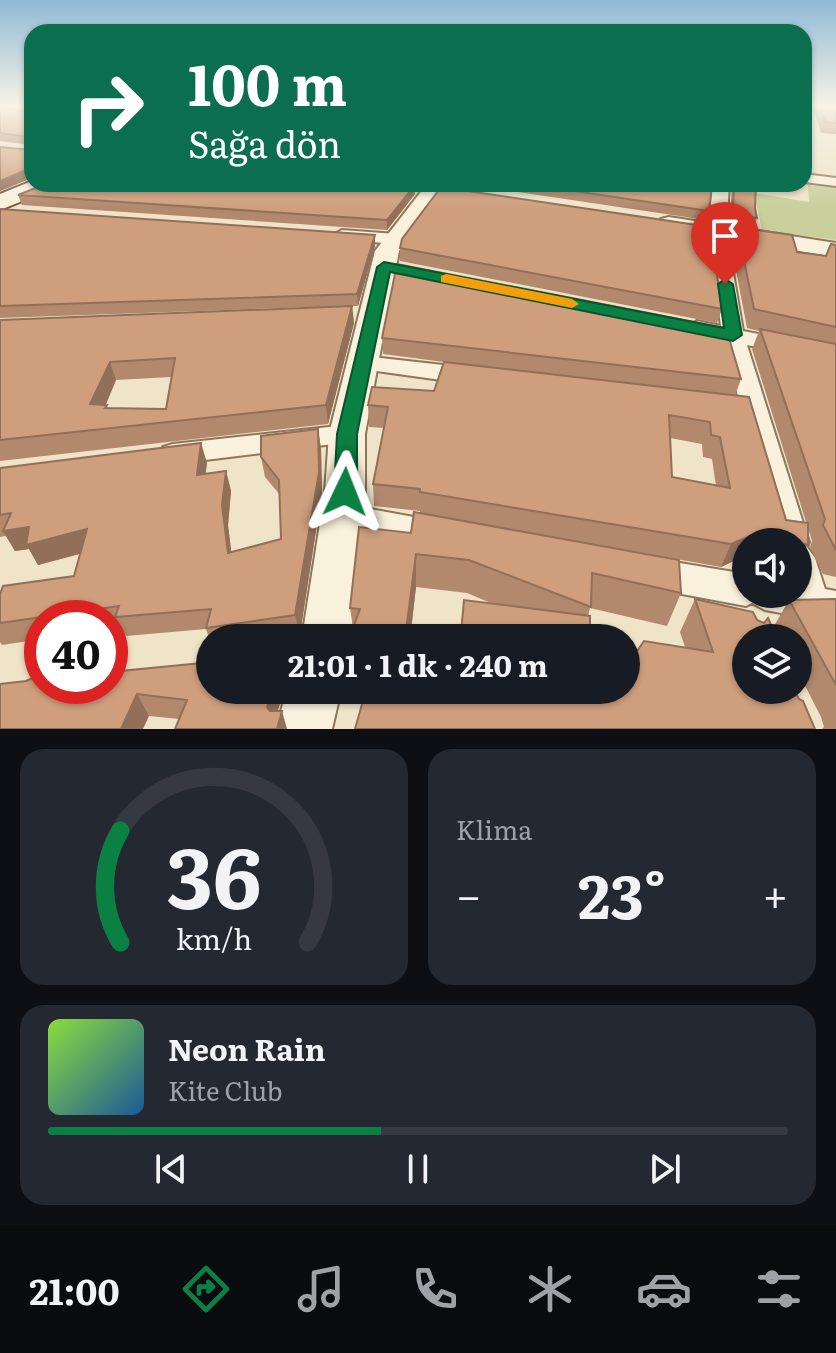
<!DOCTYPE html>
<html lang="tr">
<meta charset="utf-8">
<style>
:root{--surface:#171b24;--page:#242831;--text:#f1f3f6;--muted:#9ea1a6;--line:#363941;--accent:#0b8043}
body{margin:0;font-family:Literata,serif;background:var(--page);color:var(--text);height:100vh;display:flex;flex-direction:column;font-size:30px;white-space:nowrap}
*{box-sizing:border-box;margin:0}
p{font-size:26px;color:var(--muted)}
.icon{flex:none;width:44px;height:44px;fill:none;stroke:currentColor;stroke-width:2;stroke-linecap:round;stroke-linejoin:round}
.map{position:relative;height:729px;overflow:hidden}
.sheet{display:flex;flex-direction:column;gap:20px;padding:20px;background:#0d0f14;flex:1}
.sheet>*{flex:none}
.guide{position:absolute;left:24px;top:24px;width:788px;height:168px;border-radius:24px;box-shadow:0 2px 6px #0004;background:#0b6e4f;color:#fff;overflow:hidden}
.tools{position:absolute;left:732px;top:528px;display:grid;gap:16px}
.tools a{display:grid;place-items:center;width:80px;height:80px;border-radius:50%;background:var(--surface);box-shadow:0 2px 6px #0004;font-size:40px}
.speed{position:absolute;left:24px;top:600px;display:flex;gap:16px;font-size:40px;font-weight:700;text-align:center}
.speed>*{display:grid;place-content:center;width:104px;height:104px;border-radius:50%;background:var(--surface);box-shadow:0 2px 6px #0004;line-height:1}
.speed .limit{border:12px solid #d22;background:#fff;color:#111}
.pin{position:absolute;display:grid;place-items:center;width:68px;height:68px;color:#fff;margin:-82px -34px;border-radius:50% 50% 50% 0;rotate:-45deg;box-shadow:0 0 8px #0007}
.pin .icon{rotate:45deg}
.me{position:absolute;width:88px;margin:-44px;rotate:2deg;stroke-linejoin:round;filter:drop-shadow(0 0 6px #0008)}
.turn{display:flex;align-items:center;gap:28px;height:168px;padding:0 32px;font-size:36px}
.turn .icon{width:104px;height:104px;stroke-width:2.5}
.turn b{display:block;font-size:56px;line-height:68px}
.big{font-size:60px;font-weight:700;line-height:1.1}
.sheet .widget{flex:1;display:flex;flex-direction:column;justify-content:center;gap:12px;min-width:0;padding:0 28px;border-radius:24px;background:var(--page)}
.sheet .dial{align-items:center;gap:0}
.dial svg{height:208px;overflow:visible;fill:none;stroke:var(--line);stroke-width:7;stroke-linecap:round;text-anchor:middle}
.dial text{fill:var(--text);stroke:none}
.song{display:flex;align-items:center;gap:24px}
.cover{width:96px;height:96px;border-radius:12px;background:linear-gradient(135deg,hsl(90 70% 55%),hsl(210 70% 35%))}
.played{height:8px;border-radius:4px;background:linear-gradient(90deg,var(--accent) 45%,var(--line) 45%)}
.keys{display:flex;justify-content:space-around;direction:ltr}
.heat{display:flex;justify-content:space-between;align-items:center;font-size:44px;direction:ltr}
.sheet .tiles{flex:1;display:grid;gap:20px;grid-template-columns:1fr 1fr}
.widget:last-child{grid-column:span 2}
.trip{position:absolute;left:196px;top:624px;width:444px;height:80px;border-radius:40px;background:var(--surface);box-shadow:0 2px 6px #0004;font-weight:700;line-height:80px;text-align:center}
.tabs{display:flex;height:128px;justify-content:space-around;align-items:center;background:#090b0e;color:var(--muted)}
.tabs .icon{width:56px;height:56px}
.tabs .active{color:var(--accent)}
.tabs b{font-size:36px;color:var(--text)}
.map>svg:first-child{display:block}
.green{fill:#c9cf9b}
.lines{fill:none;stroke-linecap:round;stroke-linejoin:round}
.minor-casing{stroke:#8d765c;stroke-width:4}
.tertiary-casing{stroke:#8d765c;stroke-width:4}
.secondary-casing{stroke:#6f573f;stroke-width:4}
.minor{fill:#faf1dc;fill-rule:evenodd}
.tertiary{fill:#faf1dc;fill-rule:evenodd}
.secondary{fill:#faf1dc;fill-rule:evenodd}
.wall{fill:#b2896c;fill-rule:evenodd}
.shaded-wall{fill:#916f58}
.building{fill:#cf9f7d;stroke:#916f58;stroke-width:2;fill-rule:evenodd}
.route{fill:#0b8043;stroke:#07532c;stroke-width:2}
.slow{fill:#f59e0b}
</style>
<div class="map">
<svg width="836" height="729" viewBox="0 0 836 729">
<rect width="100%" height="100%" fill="#f0e4c8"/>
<path class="green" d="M808,185L836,188V240L762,230L754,193L809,202Z"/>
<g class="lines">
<defs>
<path id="minor" d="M0,106H8L0,110Z
M804,174L836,178V186L804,182Z
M713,184H729L726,232L743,331L836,349V363L747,345L809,542L807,547L815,558L825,589L836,591V623L765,610L752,603L746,606L650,588L638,583L633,573L638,563L650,558L746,574V594H798V542H777L723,340L689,333L686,328L697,321L721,326L708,232Z
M342,230L396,234L405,239L396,244L336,239L333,235Z
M363,356L470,368L479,371L482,376L479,381L470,384L355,368L351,363L355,358Z
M347,425L357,427L361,434L357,441L173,464L163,461L159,454L163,447L173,444Z
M343,504L441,522L452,526L457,535L452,544L441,548L343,530L332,526L327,517L332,508Z"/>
<path id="tertiary" d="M427,184H441L444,188L399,251L365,434V492L352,638H302L325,492L329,434L375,251Z
M669,217L836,243V257L661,229L658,224L661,219Z
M287,690H341L332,729H276Z"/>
<path id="secondary" d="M32,181V184H55L52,189L0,210V194Z"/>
</defs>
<use href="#minor" class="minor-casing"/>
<use href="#tertiary" class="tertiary-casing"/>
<use href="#secondary" class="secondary-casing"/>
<use href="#minor" class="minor"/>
<use href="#tertiary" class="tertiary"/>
<use href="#secondary" class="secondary"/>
</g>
<path class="wall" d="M20,106H32V178L0,191V147L31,150L30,145L0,141V108L29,112L31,108Z
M807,106H836V134L821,133L813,107Z
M465,184H712L709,211L706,220Z
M732,184H756L755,208L757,218L754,228L730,224Z
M415,185V194L387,230L22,205L18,195Z
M0,209L375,235V246L358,306H352L354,323L328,424L0,461V320L312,307L0,318ZM171,377L166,409L108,408L106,404L116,380Z
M737,227L792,235L797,252L826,256L831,244L836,245V577L823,574L810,547L812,541L808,528V545L803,553L805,563L798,575V542H746V570L740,558L721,567L575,541L679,560L681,593L667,626L590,608L588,616H590V638H349L353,628L350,608L359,527L411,533L414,512L420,513V511L374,506L373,484L384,428L369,427L368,405L372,387L434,391L444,362L383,354L382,338L397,264L726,328L741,379L735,396L633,384L749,397L786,520L806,522L752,349L759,331L747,328L731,244ZM670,438L702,444L703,457L712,459L716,486L672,477ZM416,587L467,593L493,604L464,600L461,633L411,631Z
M400,248L722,309L717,323L400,261Z
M318,429L321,449L322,492L300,634L277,638H210V640L206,629L126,636L121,627L110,629V618H42V639L2,645L0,642V594L74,576L80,554L38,565L29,549L15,551L6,536L0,537V468L207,463L205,474L226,471L231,491L228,525L231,552L281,539L280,495L265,477L261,457Z
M695,599L746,690H626L685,647L680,632Z
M836,599V729H822L824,727L821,717L798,672V638H780L774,626L789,600Z
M202,663L179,719L149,716L42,686Z"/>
<path class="shaded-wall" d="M28,169L31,178L0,191V181Z
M415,185V194L387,230V220Z
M375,235V246L358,306L357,294Z
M352,306L354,323L328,424L326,405Z
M110,362L116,380L98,423L90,404Z
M318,429L321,449L322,492L300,634L295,615Z
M201,443L207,463L203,495L197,475Z
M226,471L231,491L228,525L234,573L228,553L222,505Z
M29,527L87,529L97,549L38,565L29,549L15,551L3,531Z
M750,536L748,542H746V545L740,558L721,567L731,544Z
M416,554V587L410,638L406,630Z
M272,690H284L273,728L267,707Z
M137,694L149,716L143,729H121Z
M282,711L287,729H277Z"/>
<path class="building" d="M31,106L32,170L28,169L0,181V147L31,150L29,137L0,133V108L29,112Z
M820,106H836V123L825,122Z
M46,184H412L415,185L387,220L18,195Z
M527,184H712L709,211Z
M734,184H756L755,208L757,218L733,214Z
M441,187L710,227L722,309L400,248L402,239Z
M0,209L375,235L357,294L0,306Z
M737,227L792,235L797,252L826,256L831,244L836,245V327L754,309Z
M397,264L726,328L741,379L382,338Z
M352,306L326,405L0,440V320ZM175,358L166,409L105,408L107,405L90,404L110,362Z
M760,329L836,344V550L823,525L825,519Z
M444,362L749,397L786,520L808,523V545L801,543L805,563L798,561V542H754L750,536L731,544L420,492V489L373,484L388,407L368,405L372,387L434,391ZM669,415L710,422L711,435L720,437L730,488L672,477Z
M318,429L319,472L295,615L206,628L211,609L115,617L119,606L0,623V594L3,586L74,576L87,529L26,545L29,527L3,531L11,513L0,515V468L201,443L197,475L226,471L222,505L228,553L281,539L279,480L261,457V436Z
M414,512L679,560L681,593L592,573L591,607L469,560L416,554L406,630L461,633L464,600L590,616V638H349L360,609L350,608L359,527L411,533Z
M695,599L753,612L757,620L764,623L768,618L777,638H746V690H794L799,699L803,701L815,729H355L366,690H626V667L644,641L713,652Z
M836,599V685L789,600Z
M205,642H210V690H272L267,707L270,711H282L277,729H175L187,700L137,694L121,729H0V684L26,681L42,674V686H110V672L202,663Z"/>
<linearGradient id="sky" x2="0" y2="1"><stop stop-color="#8fbad6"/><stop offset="0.51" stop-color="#f8f3e6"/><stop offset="1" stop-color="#f8f3e6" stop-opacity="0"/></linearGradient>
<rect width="836" height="208" fill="url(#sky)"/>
<path class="route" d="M384,262L724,328L718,284L725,279L733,284L742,335L733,341L390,272L357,434V492L354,498L345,501L337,498L334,492L337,434L377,267Z"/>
<path class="slow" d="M446,274L572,299L579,304L572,308L441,282V276Z"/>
</svg>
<div class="tools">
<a><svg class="icon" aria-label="sound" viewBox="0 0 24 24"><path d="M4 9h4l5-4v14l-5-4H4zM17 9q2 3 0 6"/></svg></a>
<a><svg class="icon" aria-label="layers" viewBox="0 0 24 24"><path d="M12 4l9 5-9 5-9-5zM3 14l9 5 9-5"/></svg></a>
</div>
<div class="speed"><div class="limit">40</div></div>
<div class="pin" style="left:725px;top:284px;background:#d93025"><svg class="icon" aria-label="arrive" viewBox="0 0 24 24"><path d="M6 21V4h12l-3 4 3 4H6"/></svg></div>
<svg class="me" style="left:345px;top:492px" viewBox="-20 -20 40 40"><path d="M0-17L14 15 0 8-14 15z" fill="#0b8043" stroke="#fff" stroke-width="4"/></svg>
<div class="trip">21:01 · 1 dk · 240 m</div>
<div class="guide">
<div class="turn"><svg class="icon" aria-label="right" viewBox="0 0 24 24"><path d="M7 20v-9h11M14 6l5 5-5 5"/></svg><div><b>100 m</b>Sağa dön</div></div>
</div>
</div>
<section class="sheet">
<div class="tiles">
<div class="widget dial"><svg viewBox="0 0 100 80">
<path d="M14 69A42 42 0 1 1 86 69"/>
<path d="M14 69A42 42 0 0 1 14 26" stroke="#0b8043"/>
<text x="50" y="56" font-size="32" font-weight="700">36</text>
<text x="50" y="72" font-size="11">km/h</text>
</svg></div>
<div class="widget"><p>Klima</p>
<div class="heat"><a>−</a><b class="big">23°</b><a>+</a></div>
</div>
<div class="widget">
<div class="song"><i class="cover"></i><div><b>Neon Rain</b><p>Kite Club</p></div></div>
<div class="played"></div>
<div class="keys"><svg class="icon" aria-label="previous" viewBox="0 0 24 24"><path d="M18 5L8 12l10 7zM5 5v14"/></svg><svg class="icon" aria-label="pause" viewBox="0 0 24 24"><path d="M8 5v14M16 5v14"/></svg><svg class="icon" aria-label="next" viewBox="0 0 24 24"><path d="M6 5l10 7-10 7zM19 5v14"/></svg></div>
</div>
</div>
</section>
<nav class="tabs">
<b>21:00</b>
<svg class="icon active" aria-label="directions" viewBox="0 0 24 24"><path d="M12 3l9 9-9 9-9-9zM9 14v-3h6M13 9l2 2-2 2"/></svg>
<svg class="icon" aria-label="music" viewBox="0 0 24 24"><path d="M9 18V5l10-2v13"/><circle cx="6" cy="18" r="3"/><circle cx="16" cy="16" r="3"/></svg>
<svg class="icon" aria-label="phone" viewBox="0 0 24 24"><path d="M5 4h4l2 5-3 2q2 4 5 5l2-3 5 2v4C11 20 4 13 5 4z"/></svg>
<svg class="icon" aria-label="climate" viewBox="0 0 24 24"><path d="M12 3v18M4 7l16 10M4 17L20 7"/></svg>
<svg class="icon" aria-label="car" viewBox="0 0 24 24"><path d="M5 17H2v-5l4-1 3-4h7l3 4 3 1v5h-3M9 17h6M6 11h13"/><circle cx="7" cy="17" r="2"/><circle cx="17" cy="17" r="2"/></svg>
<svg class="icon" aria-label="filters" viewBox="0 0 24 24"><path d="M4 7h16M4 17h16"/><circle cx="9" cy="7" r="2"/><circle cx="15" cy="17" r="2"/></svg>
</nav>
